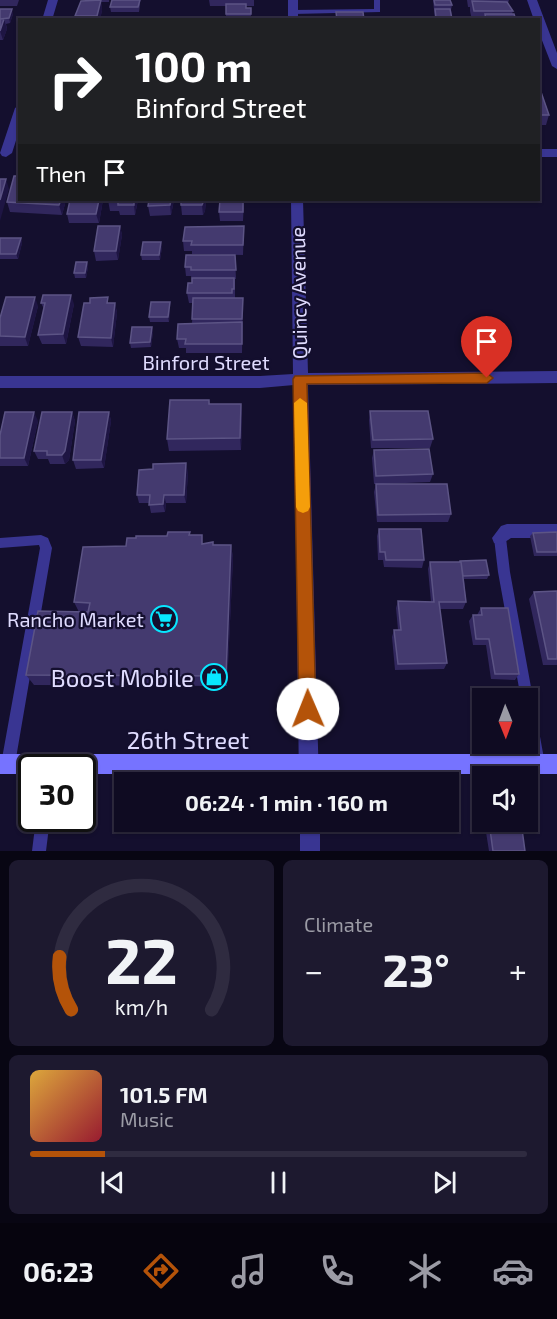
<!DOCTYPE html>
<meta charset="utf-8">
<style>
:root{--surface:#0f0b22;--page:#1d192f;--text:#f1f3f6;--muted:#9b9ba5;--line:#2f2b40;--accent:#b45309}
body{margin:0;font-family:"Exo 2",sans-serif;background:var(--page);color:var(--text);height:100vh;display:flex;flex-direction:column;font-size:22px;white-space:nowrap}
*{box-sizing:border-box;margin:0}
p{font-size:20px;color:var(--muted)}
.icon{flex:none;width:33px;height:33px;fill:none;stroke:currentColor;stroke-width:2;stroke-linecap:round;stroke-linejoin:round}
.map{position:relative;height:851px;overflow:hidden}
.panel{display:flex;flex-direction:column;gap:9px;padding:9px;background:#080613;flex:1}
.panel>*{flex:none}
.guide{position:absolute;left:18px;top:18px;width:522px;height:183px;border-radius:0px;box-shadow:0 2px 4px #0004,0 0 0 2px var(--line);background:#202124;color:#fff;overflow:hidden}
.needle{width:39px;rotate:179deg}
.tools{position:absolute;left:472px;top:688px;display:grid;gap:12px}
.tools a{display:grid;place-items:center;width:66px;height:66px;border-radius:0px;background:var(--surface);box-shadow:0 2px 4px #0004,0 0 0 2px var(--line);font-size:30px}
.speed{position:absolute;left:18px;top:754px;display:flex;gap:12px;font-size:30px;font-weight:700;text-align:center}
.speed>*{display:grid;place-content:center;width:78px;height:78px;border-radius:50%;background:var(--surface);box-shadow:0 2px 4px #0004,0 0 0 2px var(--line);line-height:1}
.speed .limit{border:3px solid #111;border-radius:9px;background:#fff;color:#111}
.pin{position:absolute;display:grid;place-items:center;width:51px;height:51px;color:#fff;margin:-62px -26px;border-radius:50% 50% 50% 0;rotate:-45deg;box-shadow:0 0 6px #0007}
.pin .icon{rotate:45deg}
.me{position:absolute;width:66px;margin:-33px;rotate:359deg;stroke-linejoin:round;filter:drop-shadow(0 0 4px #0008)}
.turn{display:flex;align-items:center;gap:21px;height:126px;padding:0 18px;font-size:27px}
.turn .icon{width:78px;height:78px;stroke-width:2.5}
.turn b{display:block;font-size:42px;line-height:51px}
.then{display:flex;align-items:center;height:57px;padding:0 18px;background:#0003;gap:12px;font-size:22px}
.big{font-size:45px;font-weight:700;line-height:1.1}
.panel .card{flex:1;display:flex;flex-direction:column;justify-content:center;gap:9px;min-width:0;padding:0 21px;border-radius:9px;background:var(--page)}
.panel .dial{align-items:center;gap:0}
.dial svg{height:156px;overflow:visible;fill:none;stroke:var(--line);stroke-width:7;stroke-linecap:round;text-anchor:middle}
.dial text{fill:var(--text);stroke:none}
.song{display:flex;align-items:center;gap:18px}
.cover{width:72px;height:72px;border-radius:9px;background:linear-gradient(135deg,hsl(40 70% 55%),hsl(350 70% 35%))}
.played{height:6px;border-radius:3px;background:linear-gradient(90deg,var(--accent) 15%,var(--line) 15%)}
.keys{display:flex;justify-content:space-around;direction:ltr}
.heat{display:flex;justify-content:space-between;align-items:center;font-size:33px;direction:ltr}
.panel .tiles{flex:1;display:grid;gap:9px;grid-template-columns:1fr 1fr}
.card:last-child{grid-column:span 2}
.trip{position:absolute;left:114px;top:772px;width:345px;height:60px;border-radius:0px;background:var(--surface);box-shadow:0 2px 4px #0004,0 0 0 2px var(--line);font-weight:700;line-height:60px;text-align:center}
.menu{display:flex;height:96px;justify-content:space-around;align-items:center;background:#06040e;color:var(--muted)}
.menu .icon{width:42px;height:42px}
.menu .selected{color:var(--accent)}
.menu b{font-size:27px;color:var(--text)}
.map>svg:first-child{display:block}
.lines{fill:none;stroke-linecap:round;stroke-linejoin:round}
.lane{fill:#393592;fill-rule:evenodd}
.street{fill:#393592;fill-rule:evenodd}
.secondary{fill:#7673ff;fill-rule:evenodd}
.wall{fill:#31275d}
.shaded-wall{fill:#1e1543}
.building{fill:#443a6f;stroke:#5c5485;stroke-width:1.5}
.route{fill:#b45309;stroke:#753606;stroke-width:1.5}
.slow{fill:#f59e0b}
.labels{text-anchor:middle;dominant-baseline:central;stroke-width:4.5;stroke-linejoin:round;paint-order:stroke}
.street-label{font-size:20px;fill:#e0dcff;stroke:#140f2e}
.poi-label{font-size:20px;fill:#e0dcff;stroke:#140f2e;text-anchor:end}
.near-poi-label{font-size:24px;fill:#e0dcff;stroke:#140f2e;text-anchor:end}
.near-street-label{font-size:24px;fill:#e0dcff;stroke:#140f2e}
</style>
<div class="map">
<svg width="557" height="851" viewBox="0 0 557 851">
<rect width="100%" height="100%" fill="#140f2e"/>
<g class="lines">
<path class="lane" d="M374,0H380V12L293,14L290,12L293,10L374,9Z
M500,533L504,534L506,538L510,572L545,764L543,769L538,771L533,769C524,748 528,721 528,699H521L498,572L494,538L496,534Z
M41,535L48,538L52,548L15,764L13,769L8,771L3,769L1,764L40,548L39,545L0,548V538Z
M36,819H50L46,851H32Z"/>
<path class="street" d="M48,0H58L52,20H42Z
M288,0H298V20H288Z
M527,0H537L557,53V69L552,66L538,30V20H534Z
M20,105V128L12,153L6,157L2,156L0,153L15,108Z
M538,149H557V157H538Z
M291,200H303L308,373L557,371V383L308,385L319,783H299L294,385L260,388H0V376H260L293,374Z
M507,524H557V538H511L500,545L494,543L492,538L501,526Z
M300,822H320V851H300Z"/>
<path class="secondary" d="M0,754H557V774H82V768H32V774H0Z"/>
</g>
<path class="wall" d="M0,0H19L17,6H0Z
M87,0H109V2H101L102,10L100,20H75V16Z
M112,0H141H140V5L139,12H111L110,7Z
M209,0H254V6H246V8H251V20H213L226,19V6H210Z
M433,0H450L452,5L451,10L452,20H435Z
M467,0H509L508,3L513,11L512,14L516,20H472L470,11V7H468Z
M0,9L13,14L10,23L6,24L7,29L3,40H0Z
M538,92L549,115L546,125H538Z
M20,200H66L62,215L10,212L7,202Z
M70,200H103L99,223H69L67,214Z
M108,200H138L135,215H120L119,211H110Z
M174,200L171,215L150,216L148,206Z
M206,200L205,211L203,215H182L181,205Z
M244,200L243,221H220L219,212Z
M120,226L122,235L118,260L96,261L94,251Z
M244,226L243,255L192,254V251H184L183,241Z
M0,238H21L22,243L18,259H0Z
M162,247L160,260H142L141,255Z
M235,255L236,279H235V298H243L242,353H186V348H179L177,339L192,323L193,303H189L187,293L192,283L191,276H186L185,267Z
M87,262L88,267L86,278H75L74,273Z
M170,302V307L169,322H150L149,317Z
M41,303L74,304L66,344H42L38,335L44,309Z
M110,303H115L117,313L113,347L81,346L78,337Z
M38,306L28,346H0V318Z
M153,332L151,347L131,348L130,343Z
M209,400L210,404H241L242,417L241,450L169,451L167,439Z
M370,411L433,439L430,448H371L369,420Z
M72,412L75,421L69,460L65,464H50L48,459H38L34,451Z
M109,412L111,421L104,468L76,469L73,460Z
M38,421L28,466H0V435Z
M374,450L433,474L430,482L383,484L451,514L448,522H377L374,492L376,484H374L372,458Z
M188,472L186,503H166L165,512L151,513L149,503H139L137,495Z
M379,529L424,560L422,568L384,567L383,560H378L377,536Z
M190,532V535L204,544L231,545L233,558L227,686L34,685L26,675L79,612L74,602L126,546Z
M557,532V556H534L530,536L533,533Z
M460,561L489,575L487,579H464L466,602L463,609H440L447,663L444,669L395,670L392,637L394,630H398L396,608L398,601L431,602L428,569L430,562H459Z
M557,591V665H543L529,599L534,592Z
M481,608L519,674L515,680L491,679L486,645H473L469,621L473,615H477Z
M489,822L525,851H489L485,826Z"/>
<path class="shaded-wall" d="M101,0L102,10L100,20H98L97,16Z
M12,9L13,14L10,23L9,18Z
M4,19L7,29L3,40L0,31Z
M6,179L9,189L0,221V200Z
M61,200H66L62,215L59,205Z
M99,200H103L99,223L96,214Z
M134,200H138L135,215L134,205Z
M171,200H174L171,215L170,205Z
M204,200H206L205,211L203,215L202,205Z
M120,226L122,235L118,260L116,251Z
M21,238L22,243L18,259L16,254Z
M161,242L162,247L160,260L159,255Z
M87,262L88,267L86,278L85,273Z
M71,295L74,304L66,344L63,334Z
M35,297L38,306L28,346L25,337Z
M170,302V307L169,322L168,317Z
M115,303L117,313L113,347L111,338Z
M152,327L153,332L151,347L150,342Z
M241,404L242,417L241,450L240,438Z
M34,412L38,421L28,466L24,458Z
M72,412L75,421L69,460L65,464L62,455Z
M109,412L111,421L104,468L101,460Z
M186,463L188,472L186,503L184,495Z
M164,495L166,503L165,512L163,504Z
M231,545L233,558L227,686L226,676Z"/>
<path class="building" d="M101,0L97,16H75L81,1Z
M112,0H140L138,7H110Z
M434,0H450L452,5H435Z
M472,1L507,2L513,11H474Z
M226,4H246V8H251V14H226Z
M0,9H12L9,18L0,19Z
M435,9H450L452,19L436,18Z
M336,12H363L364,20H337Z
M485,14H514L516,20H486Z
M194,17H205V20H194Z
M0,19H4L0,31Z
M213,19H248L213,20Z
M538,92H541L549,115H538Z
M14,176H20V200H61L59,205L7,202Z
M0,179H6L0,200Z
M70,200H99L96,214H67Z
M108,200H134V205H118V201H108Z
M149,200H171L170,205L148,206Z
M181,200H204L202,205H181Z
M220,200H243V212H219Z
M98,226H120L116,251H94Z
M244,226L243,245H191L192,241H183L185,227Z
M0,238H21L16,254H0Z
M143,242H161L159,255H141Z
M186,255H235L236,270H191V267H185Z
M76,262H87L85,273H74Z
M192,278H234V289H232V293H187L188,283H192Z
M43,295H71L63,334L38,335L45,303H41Z
M6,297H35L25,337L0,336V318Z
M108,297L107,303H115L111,338L78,337L84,303H90V298Z
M193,298H243L242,319H192Z
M151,302H170L168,317H149Z
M242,322V344H185L186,339H177L178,324Z
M132,327H152L150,342L130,343Z
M170,400H209V404H241L240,438L167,439Z
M370,411H428L433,439L373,440Z
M5,412H34L24,458H0V435Z
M42,412H72L65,451L62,455H47V451H34Z
M79,412H109L101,460H73Z
M429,449L433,474L376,476L374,450Z
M186,463L184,495H164L163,504L149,505L150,495H137L139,470L153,469V464Z
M376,484H447L451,514L378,515Z
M379,529H421L424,560H386L385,552H380Z
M168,532H190L189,535H202V544L213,542V545H231L226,676L26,675L38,611L88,612L90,603L74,602L83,547L126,546L127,538H136V536H167Z
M557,532V552H537L533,533Z
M486,560L489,575L463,576L461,562H460V561Z
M430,562H461L466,602H439L447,663L398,664L394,630H401L398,601L434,602Z
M557,591V659H548L534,592Z
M481,608H508L519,674H495L489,639H476L473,615H482Z
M489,822H521L525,851H493Z"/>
<path class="route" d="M487,373L493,378L487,383L307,384L316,709L314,715L308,718L302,715L299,709L293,379L295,376Z"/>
<path class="slow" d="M300,398L307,403L310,507L308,511L303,513L298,511L296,507L294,403Z"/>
<defs>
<symbol id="supermarket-ring" viewBox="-11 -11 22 22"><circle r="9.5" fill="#140f2e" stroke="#08e7ff" stroke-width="1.5"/><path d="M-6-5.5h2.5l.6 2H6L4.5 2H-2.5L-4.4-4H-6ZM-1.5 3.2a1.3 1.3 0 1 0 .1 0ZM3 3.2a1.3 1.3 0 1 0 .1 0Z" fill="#08e7ff"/></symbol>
<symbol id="shop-ring" viewBox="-11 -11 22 22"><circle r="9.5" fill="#140f2e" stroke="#08e7ff" stroke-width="1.5"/><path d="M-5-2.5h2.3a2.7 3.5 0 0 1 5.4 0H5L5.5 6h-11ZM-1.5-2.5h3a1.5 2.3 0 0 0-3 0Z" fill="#08e7ff"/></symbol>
</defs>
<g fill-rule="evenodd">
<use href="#supermarket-ring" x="149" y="604" width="30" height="30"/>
<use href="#shop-ring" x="199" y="662" width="30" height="30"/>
</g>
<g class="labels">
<g class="street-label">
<text transform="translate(298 293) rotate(-91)">Quincy Avenue</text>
<text x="206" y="362">Binford Street</text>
</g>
<g class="poi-label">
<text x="144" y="619">Rancho Market</text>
</g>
<g class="near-poi-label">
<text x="194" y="677">Boost Mobile</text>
</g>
<g class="near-street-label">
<text x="188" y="739">26th Street</text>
</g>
</g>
</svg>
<div class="tools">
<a><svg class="needle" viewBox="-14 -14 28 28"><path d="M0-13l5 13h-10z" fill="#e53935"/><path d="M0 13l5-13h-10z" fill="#9b9ba5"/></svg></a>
<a><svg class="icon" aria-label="sound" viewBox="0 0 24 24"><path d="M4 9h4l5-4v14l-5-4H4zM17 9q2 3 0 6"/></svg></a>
</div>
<div class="speed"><div class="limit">30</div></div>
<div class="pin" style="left:487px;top:378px;background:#d93025"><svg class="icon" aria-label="arrive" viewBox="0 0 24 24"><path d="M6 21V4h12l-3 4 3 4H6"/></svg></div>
<svg class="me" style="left:308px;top:709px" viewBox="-20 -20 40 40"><circle r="19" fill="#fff"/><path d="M0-13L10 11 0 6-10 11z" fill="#b45309"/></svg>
<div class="trip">06:24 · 1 min · 160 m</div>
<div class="guide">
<div class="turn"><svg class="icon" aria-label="right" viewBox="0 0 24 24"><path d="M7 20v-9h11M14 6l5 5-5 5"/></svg><div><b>100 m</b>Binford Street</div></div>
<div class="then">Then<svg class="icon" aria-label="arrive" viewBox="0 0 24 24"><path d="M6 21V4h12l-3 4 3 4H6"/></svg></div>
</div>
</div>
<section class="panel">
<div class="tiles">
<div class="card dial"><svg viewBox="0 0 100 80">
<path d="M14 69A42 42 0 1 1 86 69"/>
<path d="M14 69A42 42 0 0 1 8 42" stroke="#b45309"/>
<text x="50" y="56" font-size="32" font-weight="700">22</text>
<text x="50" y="72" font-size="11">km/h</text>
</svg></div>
<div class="card"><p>Climate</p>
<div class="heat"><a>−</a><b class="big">23°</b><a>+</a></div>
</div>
<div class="card">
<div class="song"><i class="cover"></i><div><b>101.5 FM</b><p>Music</p></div></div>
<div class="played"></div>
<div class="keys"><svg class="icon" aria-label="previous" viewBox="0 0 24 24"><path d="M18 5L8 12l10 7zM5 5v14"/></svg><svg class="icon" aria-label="pause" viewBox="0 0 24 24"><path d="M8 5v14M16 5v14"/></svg><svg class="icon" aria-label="next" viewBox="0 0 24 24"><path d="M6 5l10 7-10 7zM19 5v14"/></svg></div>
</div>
</div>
</section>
<nav class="menu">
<b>06:23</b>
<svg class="icon selected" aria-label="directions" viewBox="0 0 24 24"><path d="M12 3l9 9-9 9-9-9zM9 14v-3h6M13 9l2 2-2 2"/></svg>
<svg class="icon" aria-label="music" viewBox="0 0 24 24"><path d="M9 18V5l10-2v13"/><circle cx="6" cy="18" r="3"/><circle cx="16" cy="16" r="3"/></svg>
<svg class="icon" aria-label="phone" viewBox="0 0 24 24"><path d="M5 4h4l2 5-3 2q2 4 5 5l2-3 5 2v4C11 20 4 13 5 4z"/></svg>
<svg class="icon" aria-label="climate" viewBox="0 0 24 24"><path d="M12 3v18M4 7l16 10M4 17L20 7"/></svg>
<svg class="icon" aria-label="car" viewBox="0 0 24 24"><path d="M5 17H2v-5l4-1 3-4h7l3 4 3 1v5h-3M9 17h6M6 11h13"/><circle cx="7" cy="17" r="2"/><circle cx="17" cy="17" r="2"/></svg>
</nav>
